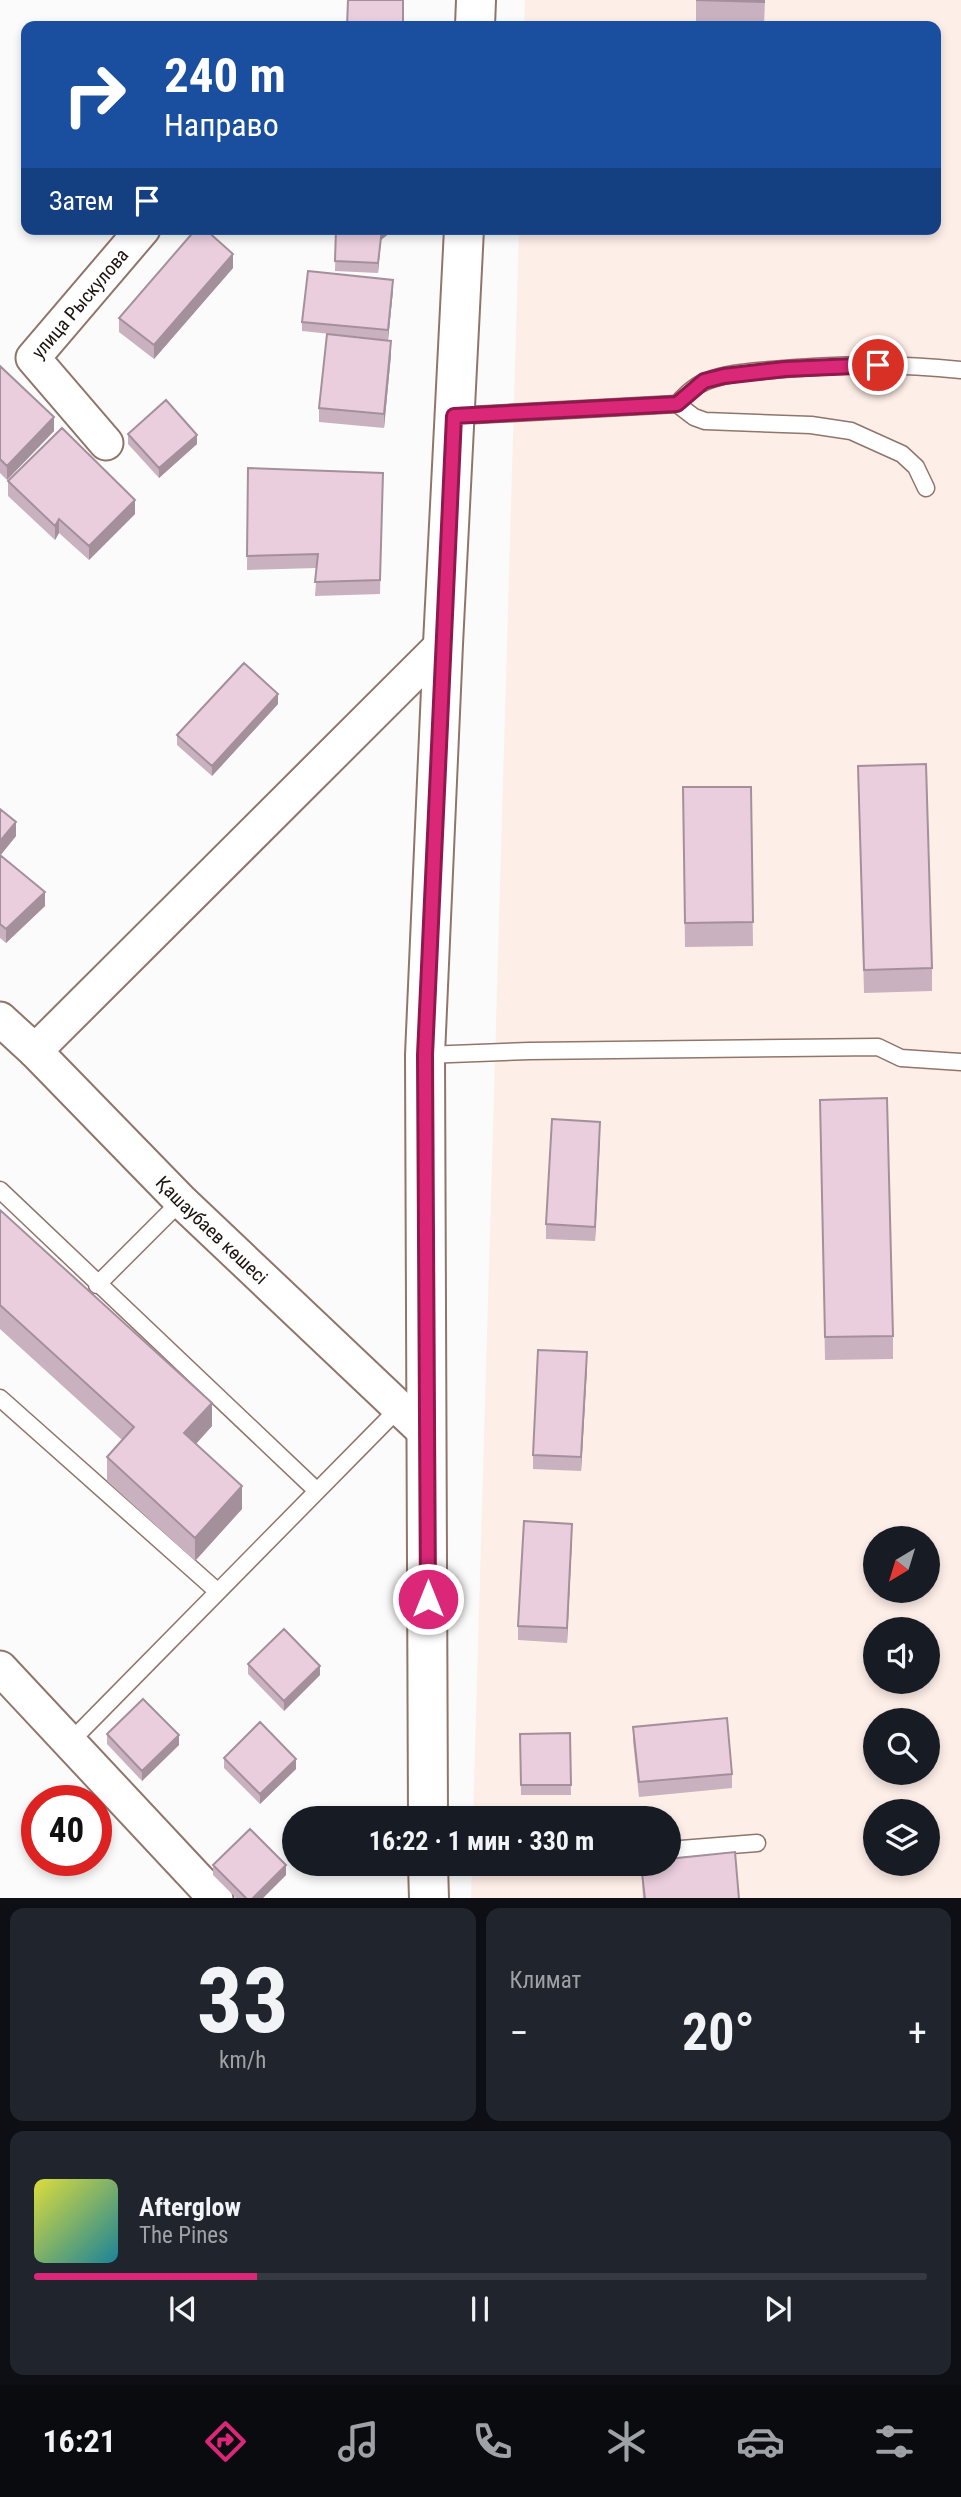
<!DOCTYPE html>
<html lang="ru">
<meta charset="utf-8">
<style>
:root{--surface:#171b24;--page:#20242c;--text:#f1f3f6;--muted:#9ea1a6;--line:#363941;--accent:#db2777}
body{margin:0;font-family:"Roboto Condensed",sans-serif;background:var(--page);color:var(--text);height:100vh;display:flex;flex-direction:column;font-size:26px;white-space:nowrap}
*{box-sizing:border-box;margin:0}
p{font-size:23px;color:var(--muted)}
.icon{flex:none;width:38px;height:38px;fill:none;stroke:currentColor;stroke-width:2;stroke-linecap:round;stroke-linejoin:round}
.map{position:relative;height:1898px;overflow:hidden}
.sheet{display:flex;flex-direction:column;gap:10px;padding:10px;background:#0d0f14;flex:1}
.sheet>*{flex:none}
.banner{position:absolute;left:21px;top:21px;width:920px;height:214px;border-radius:14px;box-shadow:0 4px 10px #0003;background:#1a4fa0;color:#fff;overflow:hidden}
.needle{width:46px;rotate:218deg}
.controls{position:absolute;left:863px;top:1526px;display:grid;gap:14px}
.controls a{display:grid;place-items:center;width:77px;height:77px;border-radius:50%;background:var(--surface);box-shadow:0 4px 10px #0003;font-size:35px}
.speed{position:absolute;left:21px;top:1785px;display:flex;gap:14px;font-size:35px;font-weight:700;text-align:center}
.speed>*{display:grid;place-content:center;width:91px;height:91px;border-radius:50%;background:var(--surface);box-shadow:0 4px 10px #0003;line-height:1}
.speed .limit{border:10px solid #d22;background:#fff;color:#111}
.pin{position:absolute;display:grid;place-items:center;width:60px;height:60px;color:#fff;margin:-30px;border:4px solid #fff;border-radius:50%;box-shadow:0 2px 7px #0007}
.me{position:absolute;width:77px;margin:-38px;rotate:0deg;stroke-linejoin:round;filter:drop-shadow(0 0 5px #0008)}
.turn{display:flex;align-items:center;gap:24px;height:147px;padding:0 28px;font-size:32px}
.turn .icon{width:91px;height:91px;stroke-width:2.5}
.turn b{display:block;font-size:49px;line-height:60px}
.then{display:flex;align-items:center;height:66px;padding:0 28px;background:#0003;gap:14px;font-size:26px}
.big{font-size:52px;font-weight:700;line-height:1.1}
.sheet .tile{flex:1;display:flex;flex-direction:column;justify-content:center;gap:10px;min-width:0;padding:0 24px;border-radius:14px;background:var(--page)}
.sheet .dial{align-items:center;gap:0}
.dial b{font-size:91px;line-height:1}
.song{display:flex;align-items:center;gap:21px}
.cover{width:84px;height:84px;border-radius:10px;background:linear-gradient(135deg,hsl(60 70% 55%),hsl(190 70% 35%))}
.played{height:7px;border-radius:4px;background:linear-gradient(90deg,var(--accent) 25%,var(--line) 25%)}
.keys{display:flex;justify-content:space-around;direction:ltr}
.heat{display:flex;justify-content:space-between;align-items:center;font-size:38px;direction:ltr}
.sheet .tiles{flex:1;display:grid;gap:10px;grid-template-columns:1fr 1fr}
.tile:last-child{grid-column:span 2}
.trip{position:absolute;left:282px;top:1806px;width:399px;height:70px;border-radius:35px;background:var(--surface);box-shadow:0 4px 10px #0003;font-weight:700;line-height:70px;text-align:center}
.tabs{display:flex;height:112px;justify-content:space-around;align-items:center;background:#090b0e;color:var(--muted)}
.tabs .icon{width:49px;height:49px}
.tabs .selected{color:var(--accent)}
.tabs b{font-size:32px;color:var(--text)}
.map>svg:first-child{display:block}
.built{fill:#feeee8;fill-rule:evenodd}
.lines{fill:none;stroke-linecap:round;stroke-linejoin:round}
.service-casing{stroke:#90756a;stroke-width:19}
.minor-casing{stroke:#90756a;stroke-width:37}
.tertiary-casing{stroke:#90756a;stroke-width:42}
.service{stroke:#fff;stroke-width:16}
.minor{stroke:#fff;stroke-width:33}
.tertiary{stroke:#fff;stroke-width:38}
.wall{fill:#c9b1bf}
.shaded-wall{fill:#a4909b}
.building{fill:#eacede;stroke:#a4909b;stroke-width:2}
.route-casing{stroke:#8e194d;stroke-width:18}
.route{stroke:#db2777;stroke-width:12}
.labels{text-anchor:middle;dominant-baseline:central;stroke-width:7;stroke-linejoin:round;paint-order:stroke}
.street-label{font-size:19px;fill:#1c120e;stroke:#fff}
</style>
<div class="map">
<svg width="961" height="1899" viewBox="0 0 961 1899">
<rect width="100%" height="100%" fill="#fbfbfb"/>
<path class="built" d="M525,0H961V1898H471L472,1864H668V1818H473L519,229H936V26H524ZM875,1538H928V1591H875ZM875,1629H928V1682H875ZM875,1720H928V1773H875ZM875,1811H928V1864H875Z"/>
<g class="lines">
<defs>
<path id="service" d="M677,404L694,417L705,421L811,425L851,431L902,454L916,467L926,488
M455,416L677,404C685,395 695,385 707,381C727,373 750,372 771,370C835,364 898,363 961,370
M425,1055L529,1051L878,1047L901,1058L961,1062
M0,1190L316,1490
M97,1285L181,1201
M0,1398L217,1591
M70,1742L400,1407
M668,1850L757,1843
M428,1867L478,1864"/>
<g id="minor">
<path id="s1" d="M106,443L33,358L143,229"/>
<path id="s2" d="M0,1019L35,1051L181,1201L428,1435"/>
<path d="M35,1051L443,644"/>
<path d="M0,1668L216,1899"/>
</g>
<path id="tertiary" d="M475,26L476,0
M428,1818L425,1055L443,644L464,229
M428,1864L429,1899"/>
</defs>
<use href="#service" class="service-casing"/>
<use href="#minor" class="minor-casing"/>
<use href="#tertiary" class="tertiary-casing"/>
<use href="#service" class="service"/>
<use href="#minor" class="minor"/>
<use href="#tertiary" class="tertiary"/>
</g>
<path class="wall" d="M696,0H765L764,26L696,24Z
M336,229L381,240L378,273L335,271Z
M233,268L154,359L119,332V318Z
M393,290L388,340L302,331V322Z
M391,355L384,428L319,422V408Z
M0,366L54,431L7,480L0,473Z
M128,434L197,444L159,478L128,444Z
M248,468L383,473L380,594L315,596L317,568L247,570Z
M8,481L135,514L89,560L59,533L55,540L8,496Z
M278,704L212,776L177,745V735Z
M858,766L932,968V991L864,993Z
M683,787H751L753,946L685,947Z
M0,809L16,836L0,855L45,906L6,943L0,938Z
M820,1100L893,1336V1359L825,1360Z
M600,1136L595,1241L546,1239V1224Z
M0,1210L212,1426L196,1444L242,1509L195,1561L107,1481V1457L122,1440L0,1329Z
M587,1367L581,1471L533,1469V1455Z
M572,1538L567,1643L518,1640V1626Z
M248,1664L320,1675L284,1711L248,1674Z
M633,1727L732,1774V1788L639,1797L633,1741Z
M570,1733L571,1795H521L520,1734Z
M107,1734L179,1745L142,1781L107,1744Z
M224,1758L296,1769L260,1804L224,1768Z
M641,1864L739,1899H643Z
M213,1865L286,1875L262,1899H237L213,1875Z"/>
<path class="shaded-wall" d="M382,229H395L381,240L378,273V263Z
M233,254V268L154,359V345Z
M393,280V290L388,340V330Z
M391,341V355L384,428V414Z
M54,417V431L7,480V466Z
M197,435V444L159,478V468Z
M135,500V514L89,560V546Z
M59,519V533L55,540V526Z
M278,694V704L212,776V766Z
M16,822V836L0,856V841Z
M45,892V906L6,943V929Z
M600,1122V1136L595,1241V1227Z
M587,1352V1367L581,1471V1457Z
M212,1403V1426L184,1457V1433Z
M242,1486V1509L195,1561V1538Z
M572,1524V1538L567,1643V1628Z
M320,1666V1675L284,1711V1701Z
M179,1735V1745L142,1781V1771Z
M296,1759V1769L260,1804V1794Z
M286,1865V1875L262,1899H252Z"/>
<path class="building" d="M348,0H403V26H347Z
M696,0H764V2Z
M196,229H205L233,254L154,345L119,318Z
M336,229H382L378,263L335,261Z
M308,271L393,280L388,330L302,322Z
M327,334L391,341L384,414L319,408Z
M0,366L54,417L7,466L0,459Z
M166,400L197,435L159,468L128,434Z
M62,428L135,500L89,546L59,519L55,526L8,481Z
M248,468L383,473L380,580L315,582L318,554L247,556Z
M244,663L278,694L212,766L177,735Z
M926,764L932,968L864,970L858,766Z
M683,787H751L753,922L685,923Z
M0,809L16,822L0,841Z
M0,855L45,892L6,929L0,924Z
M887,1098L893,1336L825,1337L820,1100Z
M552,1119L600,1122L595,1227L546,1224Z
M0,1210L212,1403L184,1433L242,1486L195,1538L107,1457L134,1427L0,1305Z
M538,1350L587,1352L581,1457L533,1455Z
M524,1521L572,1524L567,1628L518,1626Z
M284,1629L320,1666L284,1701L248,1664Z
M143,1699L179,1735L142,1771L107,1734Z
M727,1718L732,1774L639,1782L633,1727Z
M260,1722L296,1759L260,1794L224,1758Z
M570,1733L571,1785H521L520,1734Z
M250,1829L286,1865L252,1899H247L213,1865Z
M735,1852L739,1899H645L641,1864H668V1859Z"/>
<g class="lines">
<defs>
<path id="route" d="M428,1599L425,1055L454,416L677,404L704,381L724,376L785,369L878,365"/>
</defs>
<use href="#route" class="route-casing"/>
<use href="#route" class="route"/>
</g>
<g class="labels">
<g class="street-label">
<text stroke="none"><textPath href="#s1" startOffset="184">улица Рыскулова</textPath></text>
<text stroke="none"><textPath href="#s2" startOffset="299">Қашаубаев көшесі</textPath></text>
</g>
</g>
</svg>
<div class="controls">
<a><svg class="needle" viewBox="-14 -14 28 28"><path d="M0-13l5 13h-10z" fill="#e53935"/><path d="M0 13l5-13h-10z" fill="#9ea1a6"/></svg></a>
<a><svg class="icon" aria-label="sound" viewBox="0 0 24 24"><path d="M4 9h4l5-4v14l-5-4H4zM17 9q2 3 0 6"/></svg></a>
<a><svg class="icon" aria-label="search" viewBox="0 0 24 24"><circle cx="10" cy="10" r="6"/><path d="M15 15l6 6"/></svg></a>
<a><svg class="icon" aria-label="layers" viewBox="0 0 24 24"><path d="M12 4l9 5-9 5-9-5zM3 14l9 5 9-5"/></svg></a>
</div>
<div class="speed"><div class="limit">40</div></div>
<div class="pin" style="left:878px;top:365px;background:#d93025"><svg class="icon" aria-label="arrive" viewBox="0 0 24 24"><path d="M6 21V4h12l-3 4 3 4H6"/></svg></div>
<svg class="me" style="left:428px;top:1599px" viewBox="-20 -20 40 40"><circle r="17" fill="#db2777" stroke="#fff" stroke-width="3"/><path d="M0-11L8 9 0 5-8 9z" fill="#fff"/></svg>
<div class="trip">16:22 · 1 мин · 330 m</div>
<div class="banner">
<div class="turn"><svg class="icon" aria-label="right" viewBox="0 0 24 24"><path d="M7 20v-9h11M14 6l5 5-5 5"/></svg><div><b>240 m</b>Направо</div></div>
<div class="then">Затем<svg class="icon" aria-label="arrive" viewBox="0 0 24 24"><path d="M6 21V4h12l-3 4 3 4H6"/></svg></div>
</div>
</div>
<section class="sheet">
<div class="tiles">
<div class="tile dial"><b>33</b><p>km/h</p></div>
<div class="tile"><p>Климат</p>
<div class="heat"><a>−</a><b class="big">20°</b><a>+</a></div>
</div>
<div class="tile">
<div class="song"><i class="cover"></i><div><b>Afterglow</b><p>The Pines</p></div></div>
<div class="played"></div>
<div class="keys"><svg class="icon" aria-label="previous" viewBox="0 0 24 24"><path d="M18 5L8 12l10 7zM5 5v14"/></svg><svg class="icon" aria-label="pause" viewBox="0 0 24 24"><path d="M8 5v14M16 5v14"/></svg><svg class="icon" aria-label="next" viewBox="0 0 24 24"><path d="M6 5l10 7-10 7zM19 5v14"/></svg></div>
</div>
</div>
</section>
<nav class="tabs">
<b>16:21</b>
<svg class="icon selected" aria-label="directions" viewBox="0 0 24 24"><path d="M12 3l9 9-9 9-9-9zM9 14v-3h6M13 9l2 2-2 2"/></svg>
<svg class="icon" aria-label="music" viewBox="0 0 24 24"><path d="M9 18V5l10-2v13"/><circle cx="6" cy="18" r="3"/><circle cx="16" cy="16" r="3"/></svg>
<svg class="icon" aria-label="phone" viewBox="0 0 24 24"><path d="M5 4h4l2 5-3 2q2 4 5 5l2-3 5 2v4C11 20 4 13 5 4z"/></svg>
<svg class="icon" aria-label="climate" viewBox="0 0 24 24"><path d="M12 3v18M4 7l16 10M4 17L20 7"/></svg>
<svg class="icon" aria-label="car" viewBox="0 0 24 24"><path d="M5 17H2v-5l4-1 3-4h7l3 4 3 1v5h-3M9 17h6M6 11h13"/><circle cx="7" cy="17" r="2"/><circle cx="17" cy="17" r="2"/></svg>
<svg class="icon" aria-label="filters" viewBox="0 0 24 24"><path d="M4 7h16M4 17h16"/><circle cx="9" cy="7" r="2"/><circle cx="15" cy="17" r="2"/></svg>
</nav>
